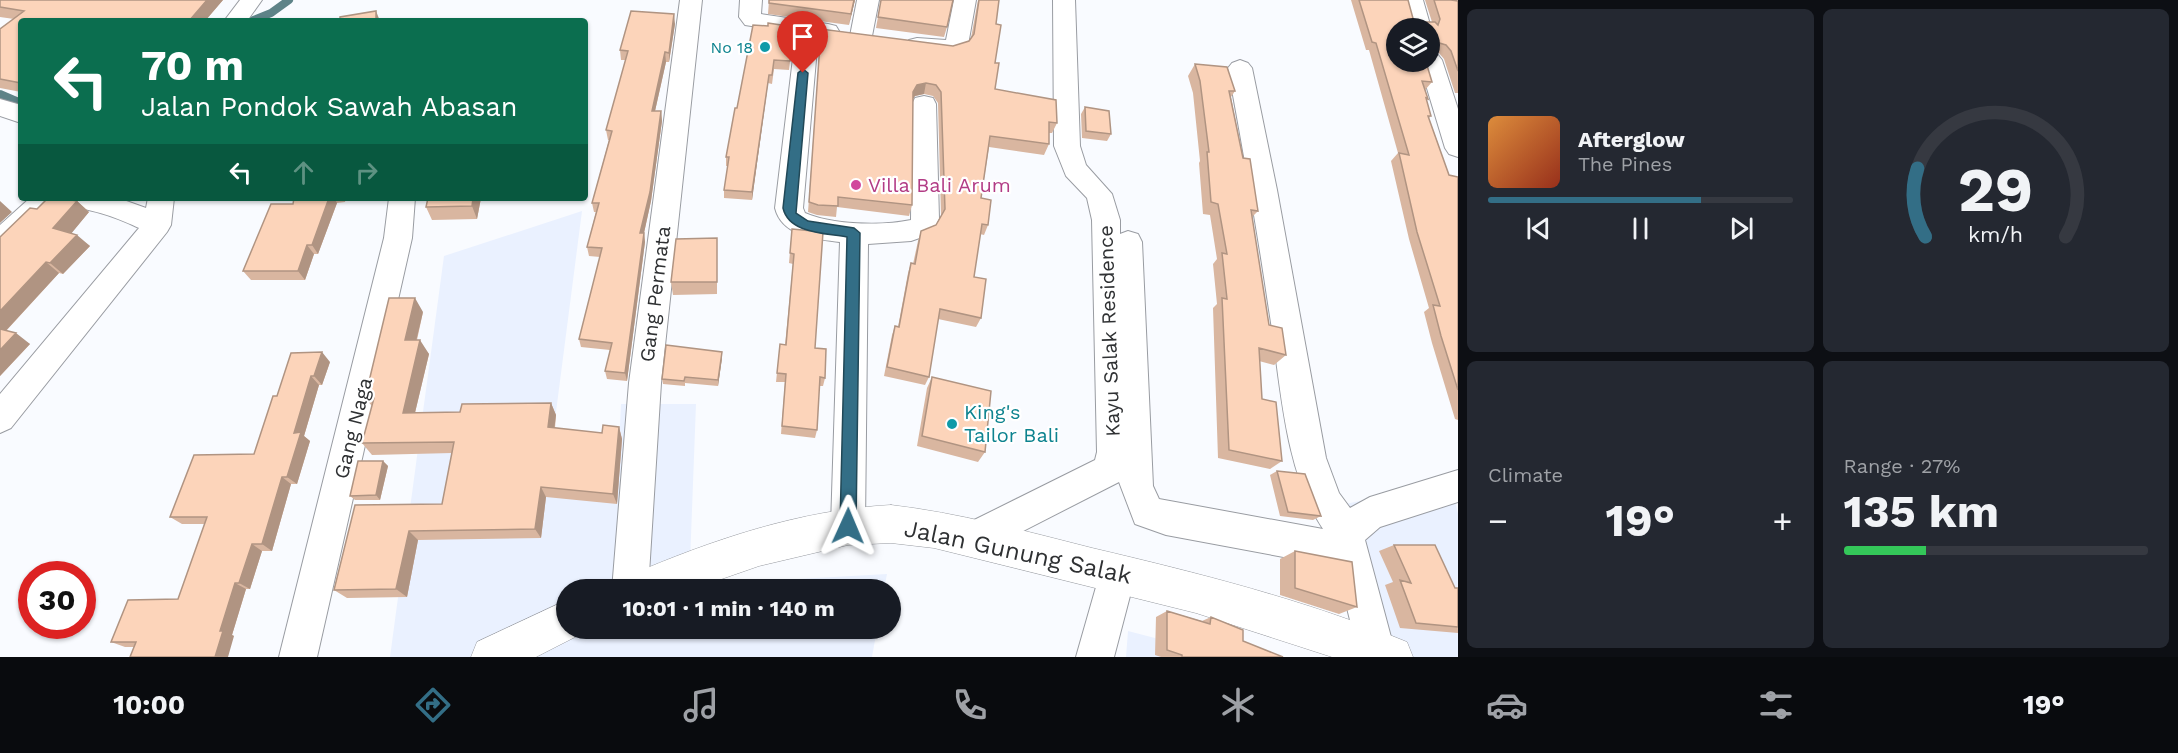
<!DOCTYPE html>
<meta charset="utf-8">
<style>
:root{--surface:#171b24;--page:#242831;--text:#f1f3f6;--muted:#9ea1a6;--line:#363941;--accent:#336e86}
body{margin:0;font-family:"Work Sans",sans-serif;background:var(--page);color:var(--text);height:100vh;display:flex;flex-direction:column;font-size:22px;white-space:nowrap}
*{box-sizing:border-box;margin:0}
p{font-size:20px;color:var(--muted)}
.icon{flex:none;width:33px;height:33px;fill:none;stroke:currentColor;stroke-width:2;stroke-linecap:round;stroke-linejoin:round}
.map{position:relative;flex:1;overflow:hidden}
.details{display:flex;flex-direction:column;gap:9px;padding:9px;background:#0d0f14;width:720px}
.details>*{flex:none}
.hud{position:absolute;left:18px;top:18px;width:570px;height:183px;border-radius:6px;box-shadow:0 2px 4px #0004;background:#0b6e4f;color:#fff;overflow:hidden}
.buttons{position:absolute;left:1386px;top:18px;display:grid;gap:12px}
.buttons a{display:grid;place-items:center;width:54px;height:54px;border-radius:50%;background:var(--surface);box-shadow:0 2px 4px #0004;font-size:30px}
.speed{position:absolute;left:18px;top:561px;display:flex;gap:12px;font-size:30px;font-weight:700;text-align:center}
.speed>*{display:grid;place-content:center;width:78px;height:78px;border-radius:50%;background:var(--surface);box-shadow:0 2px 4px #0004;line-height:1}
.speed .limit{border:9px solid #d22;background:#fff;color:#111}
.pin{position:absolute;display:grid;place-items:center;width:51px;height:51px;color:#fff;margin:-62px -26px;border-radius:50% 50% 50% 0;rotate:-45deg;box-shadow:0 0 6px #0007}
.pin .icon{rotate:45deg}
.me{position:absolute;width:66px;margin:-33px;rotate:1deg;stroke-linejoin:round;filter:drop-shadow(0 0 4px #0008)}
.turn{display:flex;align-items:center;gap:21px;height:126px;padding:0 24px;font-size:27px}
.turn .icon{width:78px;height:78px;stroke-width:2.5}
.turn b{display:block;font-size:42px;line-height:51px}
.lanes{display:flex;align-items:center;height:57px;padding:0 24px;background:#0003;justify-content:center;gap:30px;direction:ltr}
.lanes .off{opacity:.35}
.big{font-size:45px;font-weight:700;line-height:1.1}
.details .tile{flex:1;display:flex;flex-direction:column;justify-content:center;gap:9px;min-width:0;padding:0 21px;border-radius:9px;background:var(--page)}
.details .dial{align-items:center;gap:0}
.dial svg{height:156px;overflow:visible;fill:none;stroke:var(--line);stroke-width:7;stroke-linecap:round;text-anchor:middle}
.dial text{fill:var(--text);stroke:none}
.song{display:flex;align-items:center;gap:18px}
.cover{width:72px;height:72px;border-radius:9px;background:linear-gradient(135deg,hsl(30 70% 55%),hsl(10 70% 35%))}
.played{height:6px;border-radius:3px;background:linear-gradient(90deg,var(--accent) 70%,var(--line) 70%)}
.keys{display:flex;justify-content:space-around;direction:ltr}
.heat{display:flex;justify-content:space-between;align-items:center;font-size:33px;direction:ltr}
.charge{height:9px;border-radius:4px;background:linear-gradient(90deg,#34c759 27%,var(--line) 0)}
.details .tiles{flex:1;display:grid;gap:9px;grid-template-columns:repeat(2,1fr)}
.trip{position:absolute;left:556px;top:579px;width:345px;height:60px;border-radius:30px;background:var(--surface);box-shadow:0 2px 4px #0004;font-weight:700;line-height:60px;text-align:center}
.tabs{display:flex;height:96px;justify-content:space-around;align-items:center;background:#090b0e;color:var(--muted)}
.tabs .icon{width:42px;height:42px}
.tabs .selected{color:var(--accent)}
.tabs b{font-size:27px;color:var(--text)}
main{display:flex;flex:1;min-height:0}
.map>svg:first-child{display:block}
.built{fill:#eaf1ff}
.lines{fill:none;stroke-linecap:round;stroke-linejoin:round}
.stream{stroke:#5e8388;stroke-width:8}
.street-casing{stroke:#999ca2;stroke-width:2}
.secondary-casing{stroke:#999ca2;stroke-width:1}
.street{fill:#fff;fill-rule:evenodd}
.secondary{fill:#fff;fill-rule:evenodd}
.wall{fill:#d9b6a0}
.shaded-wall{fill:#b09482}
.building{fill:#fcd4ba;stroke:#b09482;stroke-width:1.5}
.route{fill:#336e86;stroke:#214857;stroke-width:1.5}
.culture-dot{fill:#0f9aa8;stroke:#fff;stroke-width:2}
.hotel-dot{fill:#d1479c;stroke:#fff;stroke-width:2}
.labels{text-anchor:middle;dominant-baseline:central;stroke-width:4.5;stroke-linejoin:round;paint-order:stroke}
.far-culture-label{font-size:16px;fill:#0d838f;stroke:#fff;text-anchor:end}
.hotel-label{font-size:20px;fill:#b23c85;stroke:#fff;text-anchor:start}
.street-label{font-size:20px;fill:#2f3133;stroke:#fff}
.culture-label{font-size:20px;fill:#0d838f;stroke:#fff;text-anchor:start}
.near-street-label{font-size:24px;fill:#2f3133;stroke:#fff}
</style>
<main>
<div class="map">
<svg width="1458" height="657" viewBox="0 0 1458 657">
<rect width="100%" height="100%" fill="#f9fbff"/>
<path class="built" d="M582,211L549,466H618L621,404H696L689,589L567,590V628L877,629L872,657H390L444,256Z
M1451,482L1458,514V657H1366L1331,507Z
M887,574L884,589H726L761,581Z
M1128,631L1228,657H1126Z"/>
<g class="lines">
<path class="stream" d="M251,21L271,13L289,0
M0,94L21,103"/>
<defs>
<path id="street" d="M240,0H262L247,21H224Z
M680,0H702L661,383L648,590H612L629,383Z
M740,0H762L761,14L828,24L836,26L839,31L836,36L818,37L803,208L805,213C832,225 882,226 911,220L912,104L915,98L924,96L933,98L936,104L939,219L931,234L911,241L868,244L865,526L860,538L848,543L836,538L831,526L840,242C815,239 782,236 775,208L796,33L745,25L739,17Z
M857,0H879L872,36L869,41L861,43L853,41L850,36Z
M954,0H976L968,45C958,62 925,55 909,50L906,45L909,40L917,38L946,40Z
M1053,0H1075L1080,146L1086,165L1112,194L1120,220V234L1128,231L1138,234L1142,242L1153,486L1159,499L1323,529C1283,468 1281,382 1269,310C1257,229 1243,149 1228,68L1232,63L1240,60L1248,63L1252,68L1277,190L1326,458L1339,493L1350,508L1370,497L1458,470V502L1380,527L1365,540L1395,652L1393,657H1359L1337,567L1166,535L1135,524L1119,482L986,550L974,555L962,550L956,538L962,526L1095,460L1097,452L1092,220L1087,198L1066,176L1054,146Z
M1401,0H1423L1431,28L1430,31V28H1409Z
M1430,52L1438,55L1442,60L1458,109V157L1449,154L1445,148L1419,62H1430Z
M0,99L21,105V123L0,116Z
M30,198H118L146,208L148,198H174L171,225L167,232L11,428L0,433V394L139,228C118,218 75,201 53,210C45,213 37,221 31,227C21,237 14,249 0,254V225Z
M389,198H415L412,238L317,657H279L384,238Z
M1118,555L1131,560L1136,573L1114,657H1076L1100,573L1105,560Z"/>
<path id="secondary" d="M891,505C959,513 1025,531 1092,548C1198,573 1306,600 1407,642L1413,657H1332L1196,613L934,548L891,543L848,545L759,566L690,590H622L628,576C712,540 799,510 891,505Z
M567,600V628H584L581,634L536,657H471L477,642Z"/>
</defs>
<use href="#street" class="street-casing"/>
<use href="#secondary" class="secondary-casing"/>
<use href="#street" class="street"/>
<use href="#secondary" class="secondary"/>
</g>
<path class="wall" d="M0,0H223L205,21H21V92L0,88V29L14,19L0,17Z
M769,0H855L849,25L768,14Z
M881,0L947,27L944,37L876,28Z
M978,0H999L996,24L995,89L1057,123L1052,133H1049V144L1044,155L989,147L981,198L988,225L984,235L980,234L974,277L981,318L976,327L938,319L929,377L925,385L884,376L892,335L895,326L898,327L908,273L911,263L913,264L918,241L921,231L936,225L941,216L938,103L933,96L924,94L915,96L913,99L912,205L909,216L837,207L836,217L817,215L808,212L821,29L953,46L969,41L971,38Z
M1351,0H1408L1414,22H1432L1425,0H1451L1458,1V93H1455L1444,59L1439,53L1435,52L1430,58V28H1396L1432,82L1425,90L1428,99L1426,100L1431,116L1429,118L1449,175L1458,177V420L1455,419L1432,343L1424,312L1429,308L1409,239L1391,161L1398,153L1369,50H1366Z
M675,24L669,62H666L655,111H661L662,121L651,201L644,233L645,242L627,381L607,379L605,371L610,350L581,347L579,339L600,257L589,256L587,247L596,212H594L592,203L609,140H608L606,130L626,60H621L620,50Z
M794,27L789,70L774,69L772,84L768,83L752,200L724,198V190L728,166H726V157L737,108Z
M1195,64L1235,91L1231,97L1243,158L1258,211L1252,217L1269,325L1286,355L1274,365L1259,361L1262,399L1282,461L1270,469L1218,458L1213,308L1217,304L1213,264L1217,259L1210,215L1203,214L1199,163L1200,161L1193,93L1188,76Z
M1085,107L1111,134L1107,141L1082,138L1081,114Z
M294,198H346L345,202L337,203L318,254H314L305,280H251L243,271L293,204Z
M428,198H481L477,219L432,220L426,207Z
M77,201L89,212L71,233L90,246L63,274L59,273L6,331L30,344L0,376V237L37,209Z
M792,229L815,348L825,378L823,386H819L817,430L815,438L781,434L785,382H776L780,344L785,345L793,264L789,263Z
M717,238V294L673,295L671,282Z
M423,312L417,340L429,354L415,413L460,412L551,403L556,415L555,428L602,433L619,427L622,439L617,504L546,497L541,538L418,540L407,597L347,598L334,590L442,504L452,453L372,455L362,443L372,406L365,398Z
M722,358L718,386L685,383V386L663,384L662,379Z
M330,362L322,385H319L304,436L310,441L297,484H291L272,551H262L250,589H246L232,635L234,636L134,647H125L111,642L178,599L205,524H182L170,517L254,454L277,396Z
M932,377L985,452L978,462L917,446L927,388Z
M383,461L388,466L380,500H355L350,496Z
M1277,471L1321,516L1313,520L1280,516L1270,475Z
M1394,545L1455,588H1458V633L1400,628L1385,585L1393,582L1379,551Z
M1295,551L1357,607L1339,614L1280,595V559Z
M1167,611L1202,621L1211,617L1243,641L1283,657H1161L1155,655L1156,617Z"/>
<path class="shaded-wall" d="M207,0H223L205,21H189Z
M854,0H855L849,25L851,14Z
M376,11L380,21H376Z
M674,14L675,24L669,62V53Z
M665,52L666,62L653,120L652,111Z
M769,75L768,83L752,200V192Z
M926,83L924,94L915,96L910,103L913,92L917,85Z
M661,111L662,121L651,201L642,242L640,233Z
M329,198H334L337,203L318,254L312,245Z
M473,198H481L477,219L472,206Z
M0,201L12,212L0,223Z
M77,201L89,212L66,240L53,228Z
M644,233L645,242L627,381L625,373Z
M77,235L90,246L63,274L50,263Z
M307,245L314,254L305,280L298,271Z
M46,262L59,273L1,336L0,335V311Z
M415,298L423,312L413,354L405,340Z
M16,333L30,344L0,376V350Z
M420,340L429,354L412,425L403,413Z
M322,352L330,362L322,385L314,376Z
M722,352V358L718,386V380Z
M311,376L319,385L304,436L310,441L297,484L287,477L294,433Z
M551,403L556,415L553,439L548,427Z
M619,427L622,439L617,504L613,494Z
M383,461L388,466L380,500L376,495Z
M282,477L291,484L272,551L262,544Z
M541,487L546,497L541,538L535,529Z
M409,531L418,540L407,597L396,589Z
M252,544L262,551L250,589L239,583Z
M235,583L246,589L232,635L234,636L228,657H215L220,631Z"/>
<path class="building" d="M0,0H207L189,21H21V83L0,79V29L24,11L0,7Z
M769,0H854L851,14L769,3Z
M881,0H953L947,27L878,17Z
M979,0H999L996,24L1001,25L995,63H999L995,89L1056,100L1057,123L1049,122V144L990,136L981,198L991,200L988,225L982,224L974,277L986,279L981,318L940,309L929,377L887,367L895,326L899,327L911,263L915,264L921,231L936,225L945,209L941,92L936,85L926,83L917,85L913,92L912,205L838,197V206L818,205L809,202L821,29L953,46L969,41L974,34Z
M1359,0H1408L1414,22H1435L1438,25L1440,19L1434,0H1451L1458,1V71L1451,51L1446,45L1436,42L1435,52H1430V28H1396V62H1426L1432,82L1422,81L1428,99L1426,98L1431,116H1428L1449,175L1458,177V390L1441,336L1433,305L1440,306L1417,232L1399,153L1409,155L1376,43L1372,42Z
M376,11V21H340V17Z
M631,11L674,14L669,53L665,52L652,111H661L650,192L640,233H644L625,373L605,371L612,343L579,339L602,248L587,247L599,203H592L612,131L606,130L628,51L620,50Z
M768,23L794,27L790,61L774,60L772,75H769L752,192L724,190L729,157H726L735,108H737L753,25L768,26Z
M1195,64L1227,67L1235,91H1229L1243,158L1250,159L1258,211L1251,210L1269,325L1282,328L1286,355L1259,348L1262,399L1276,402L1282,461L1229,450L1222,298L1227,299L1222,253L1227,254L1218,204L1211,202L1207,152H1209L1200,81Z
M1085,107L1109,111L1111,134L1086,131Z
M61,198L77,201L53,228L77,235L50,263L46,262L0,311V237L30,208L37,209L46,200Z
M294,198H329L312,245H307L298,271H243L271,204H293Z
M428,198H473L472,206L426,207Z
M792,229L823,232L815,348L826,349L825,378L820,377L817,430L782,426L786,374L777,373L780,344L786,345L794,254L790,253Z
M717,238V282H671L676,239Z
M389,298H415L405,340H420L403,413L460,412L462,404L551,403L548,427L602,433L603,425L619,427L613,494L541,487L535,529L409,531L396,589L334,590L355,505L442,504L454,442L362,443L374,398H365Z
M0,329L16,333L0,350Z
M666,345L722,352L718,380L685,377L684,381L662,379Z
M322,352L314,376H311L294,433L301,432L287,477H282L262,544H252L239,583H235L220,631H223L215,657H130L136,642H111L128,600L178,599L207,517H170L194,455L254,454L273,396H277L291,353Z
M932,377L991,391L985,452L922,436Z
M358,461H383L376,495L350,496Z
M1277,471L1305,474L1321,516L1288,512Z
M1394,545H1435L1455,588H1458V627L1416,623L1400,580L1411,583Z
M1295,551L1352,562L1357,607L1295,588Z
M1167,611L1210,624L1211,617L1243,630V641L1283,657H1182V655L1167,650Z"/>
<path class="route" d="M803,69L808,73L796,213L808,221L854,228L860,233L856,526L854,532L848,534L842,532L840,526L847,237C826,233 789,234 783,208L798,73Z"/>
<g class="culture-dot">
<circle cx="765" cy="47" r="6"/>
<circle cx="952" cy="424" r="6"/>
</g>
<circle class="hotel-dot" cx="856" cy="185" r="6"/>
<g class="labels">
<g class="far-culture-label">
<text x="753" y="47">No 18</text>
</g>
<g class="hotel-label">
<text x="868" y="185">Villa Bali Arum</text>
</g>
<g class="street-label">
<text transform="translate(655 294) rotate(-83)">Gang Permata</text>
<text transform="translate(1109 331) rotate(-92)">Kayu Salak Residence</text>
<text transform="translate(353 428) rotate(-76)">Gang Naga</text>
</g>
<g class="culture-label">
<text x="964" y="412">King's<tspan x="964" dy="23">Tailor Bali</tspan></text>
</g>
<g class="near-street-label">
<text transform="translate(1018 552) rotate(12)">Jalan Gunung Salak</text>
</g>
</g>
</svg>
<div class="buttons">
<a><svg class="icon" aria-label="layers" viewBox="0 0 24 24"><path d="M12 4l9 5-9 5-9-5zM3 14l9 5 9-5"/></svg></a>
</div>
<div class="speed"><div class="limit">30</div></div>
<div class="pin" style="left:803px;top:73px;background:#d93025"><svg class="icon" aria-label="arrive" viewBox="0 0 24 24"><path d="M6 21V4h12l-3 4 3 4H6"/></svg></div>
<svg class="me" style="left:848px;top:526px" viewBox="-20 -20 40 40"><path d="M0-17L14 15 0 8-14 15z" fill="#336e86" stroke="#fff" stroke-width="4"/></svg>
<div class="trip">10:01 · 1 min · 140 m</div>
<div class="hud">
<div class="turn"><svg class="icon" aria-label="left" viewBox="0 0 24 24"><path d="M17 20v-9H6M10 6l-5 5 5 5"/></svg><div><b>70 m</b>Jalan Pondok Sawah Abasan</div></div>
<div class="lanes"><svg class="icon" aria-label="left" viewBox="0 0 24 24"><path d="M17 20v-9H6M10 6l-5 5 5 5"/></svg><svg class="icon off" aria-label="ahead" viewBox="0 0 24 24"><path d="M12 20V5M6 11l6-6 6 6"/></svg><svg class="icon off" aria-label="right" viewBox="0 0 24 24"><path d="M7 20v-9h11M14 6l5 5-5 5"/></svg></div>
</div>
</div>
<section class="details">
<div class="tiles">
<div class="tile">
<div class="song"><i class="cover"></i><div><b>Afterglow</b><p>The Pines</p></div></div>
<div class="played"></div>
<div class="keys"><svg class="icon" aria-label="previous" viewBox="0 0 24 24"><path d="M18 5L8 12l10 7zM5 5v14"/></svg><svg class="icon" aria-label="pause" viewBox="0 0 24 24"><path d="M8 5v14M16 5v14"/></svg><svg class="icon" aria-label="next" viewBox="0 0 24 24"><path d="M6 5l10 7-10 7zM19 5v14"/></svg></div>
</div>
<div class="tile dial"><svg viewBox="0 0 100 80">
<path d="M14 69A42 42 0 1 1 86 69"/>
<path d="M14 69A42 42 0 0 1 10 34" stroke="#336e86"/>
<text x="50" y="56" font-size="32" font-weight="700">29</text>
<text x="50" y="72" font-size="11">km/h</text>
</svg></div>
<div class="tile"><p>Climate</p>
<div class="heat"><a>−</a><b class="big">19°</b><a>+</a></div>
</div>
<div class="tile"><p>Range · 27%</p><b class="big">135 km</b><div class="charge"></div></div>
</div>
</section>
</main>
<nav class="tabs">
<b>10:00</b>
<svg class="icon selected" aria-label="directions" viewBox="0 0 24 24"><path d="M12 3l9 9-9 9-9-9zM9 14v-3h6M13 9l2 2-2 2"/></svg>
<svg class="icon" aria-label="music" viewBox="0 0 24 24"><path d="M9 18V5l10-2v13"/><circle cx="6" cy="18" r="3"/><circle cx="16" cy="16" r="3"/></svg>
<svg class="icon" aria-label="phone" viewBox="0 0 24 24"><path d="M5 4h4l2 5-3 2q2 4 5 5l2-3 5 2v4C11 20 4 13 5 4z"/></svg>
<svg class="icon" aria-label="climate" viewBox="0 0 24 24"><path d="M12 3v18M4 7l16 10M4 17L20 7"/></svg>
<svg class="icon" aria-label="car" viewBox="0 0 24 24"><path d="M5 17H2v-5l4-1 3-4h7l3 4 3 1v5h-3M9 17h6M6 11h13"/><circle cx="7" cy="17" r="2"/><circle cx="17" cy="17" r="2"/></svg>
<svg class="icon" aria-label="filters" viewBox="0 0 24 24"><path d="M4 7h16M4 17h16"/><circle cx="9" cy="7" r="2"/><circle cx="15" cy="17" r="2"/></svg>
<b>19°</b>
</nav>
